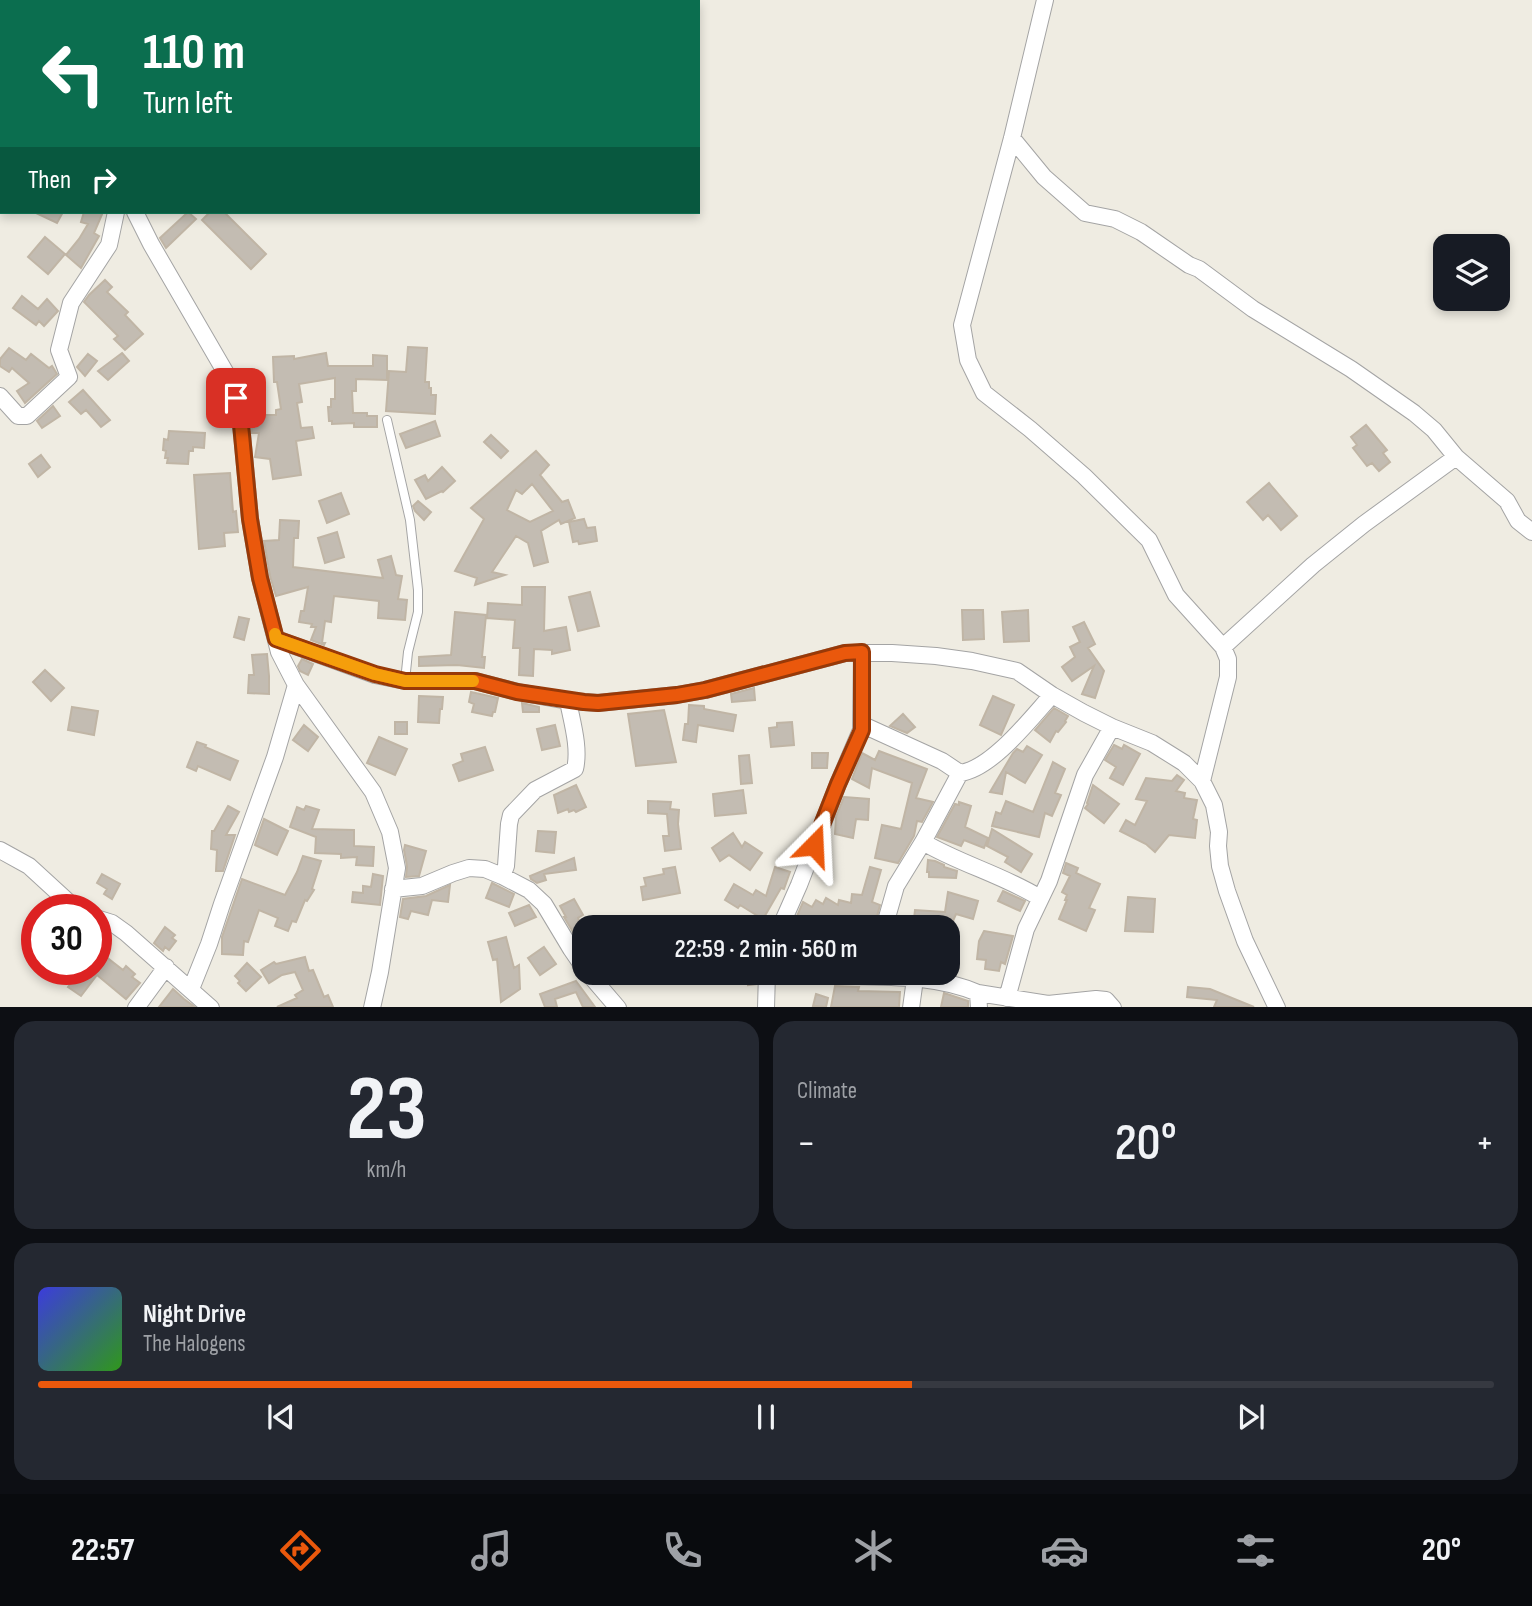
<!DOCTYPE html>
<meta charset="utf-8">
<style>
:root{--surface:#171b24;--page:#242831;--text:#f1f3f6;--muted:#9ea1a6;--line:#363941;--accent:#ea580c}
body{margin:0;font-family:"Sofia Sans Condensed",sans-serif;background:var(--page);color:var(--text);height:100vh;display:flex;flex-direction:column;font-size:26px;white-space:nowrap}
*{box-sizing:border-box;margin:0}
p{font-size:23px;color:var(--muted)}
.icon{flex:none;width:38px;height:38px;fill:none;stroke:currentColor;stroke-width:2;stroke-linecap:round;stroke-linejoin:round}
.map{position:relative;height:1007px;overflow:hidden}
.panel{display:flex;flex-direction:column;gap:14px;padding:14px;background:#0d0f14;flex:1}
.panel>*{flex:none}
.guide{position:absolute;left:0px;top:0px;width:700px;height:214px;box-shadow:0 4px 10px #0003;background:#0b6e4f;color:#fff;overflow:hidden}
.controls{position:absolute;left:1433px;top:234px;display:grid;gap:14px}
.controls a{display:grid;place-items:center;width:77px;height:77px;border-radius:14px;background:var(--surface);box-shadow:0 4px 10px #0003;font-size:35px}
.speed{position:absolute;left:21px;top:894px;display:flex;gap:14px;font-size:35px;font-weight:700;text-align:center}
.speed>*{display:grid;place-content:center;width:91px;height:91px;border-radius:50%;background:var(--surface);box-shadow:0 4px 10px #0003;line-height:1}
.speed .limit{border:10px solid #d22;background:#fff;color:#111}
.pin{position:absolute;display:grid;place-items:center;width:60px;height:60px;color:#fff;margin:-30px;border-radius:14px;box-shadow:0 4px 10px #0006}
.me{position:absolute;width:77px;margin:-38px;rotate:21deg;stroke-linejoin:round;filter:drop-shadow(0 0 5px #0008)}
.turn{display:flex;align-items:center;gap:24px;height:147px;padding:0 28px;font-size:32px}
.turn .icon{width:91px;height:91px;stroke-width:2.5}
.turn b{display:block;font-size:49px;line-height:60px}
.then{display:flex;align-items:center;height:66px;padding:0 28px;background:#0003;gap:14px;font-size:26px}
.big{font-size:52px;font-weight:600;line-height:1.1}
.panel .tile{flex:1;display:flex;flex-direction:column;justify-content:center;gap:10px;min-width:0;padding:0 24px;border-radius:21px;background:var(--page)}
.panel .dial{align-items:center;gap:0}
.dial b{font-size:91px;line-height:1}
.song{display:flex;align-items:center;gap:21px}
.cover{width:84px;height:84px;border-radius:10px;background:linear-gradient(135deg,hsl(240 70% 55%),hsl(110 70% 35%))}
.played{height:7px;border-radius:4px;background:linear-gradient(90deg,var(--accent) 60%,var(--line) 60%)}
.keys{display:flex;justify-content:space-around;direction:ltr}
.heat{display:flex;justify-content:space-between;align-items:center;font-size:38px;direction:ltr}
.panel .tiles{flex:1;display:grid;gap:14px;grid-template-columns:1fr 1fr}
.tile:last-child{grid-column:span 2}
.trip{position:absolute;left:572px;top:915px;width:388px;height:70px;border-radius:21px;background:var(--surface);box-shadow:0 4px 10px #0003;font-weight:600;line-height:70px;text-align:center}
.tab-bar{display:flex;height:112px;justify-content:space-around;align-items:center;background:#090b0e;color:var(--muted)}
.tab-bar .icon{width:49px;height:49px}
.tab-bar .active{color:var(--accent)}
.tab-bar b{font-size:32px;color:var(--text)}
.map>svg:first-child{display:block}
.building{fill:#c3bcb2;stroke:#c0b5a5;stroke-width:2;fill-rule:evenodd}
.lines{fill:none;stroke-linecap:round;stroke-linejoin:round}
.service-casing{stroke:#a4a4a4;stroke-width:10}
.minor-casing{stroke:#a4a4a4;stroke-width:18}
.service{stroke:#fff;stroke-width:8}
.minor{stroke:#fff;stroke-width:16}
.route-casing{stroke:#983908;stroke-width:18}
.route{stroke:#ea580c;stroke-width:12}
.slow{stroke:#f59e0b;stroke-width:12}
</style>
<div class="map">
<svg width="1532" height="1008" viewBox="0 0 1532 1008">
<rect width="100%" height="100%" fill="#efece2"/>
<path class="building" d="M34,212H63L57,223Z
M84,212H103L94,233L99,236L81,268L66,255L79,239L88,224L81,222Z
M188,212L196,219L166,248L160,238Z
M210,212H224L266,254L251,269L202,220Z
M45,237L65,254L48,274L28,257Z
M105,280L112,287L107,292L128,312L125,315L143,334L125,350L114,339L118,336L84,302L89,295Z
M22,296L38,309L47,299L58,311L44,326L39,321L36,325L13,308Z
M408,347L427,348L425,382H429V388H431V395H436L435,414L386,411L389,371L406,372Z
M9,348L26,360L31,354L49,368L52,366L57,374L25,403L17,391L29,383L12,368L9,372L0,366V359Z
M122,353L129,361L108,380L98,371Z
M326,353L328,366H373V355L387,356V380L356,379V391H352L353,413H367V416H377V427H354V423L332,424V421H329L328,407H331V399H335V378L299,384L302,402L297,403L301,428L312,427L314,438L296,441L301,475L273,479L270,459L255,457L259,433H252L251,415H276V410L281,409L277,382H274L273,357L294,356V359Z
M88,354L97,361L85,376L77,367Z
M83,390L110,420L101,427L86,410L81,414L69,402Z
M53,406L60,416L42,428L37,421Z
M435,421L440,436L406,448L400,434Z
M1366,425L1387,450L1383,453L1390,462L1379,471L1372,463L1367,466L1353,448L1357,445L1351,437Z
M169,431L205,433L204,448L193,447V451H189L188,464L167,463L168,458H165L166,451L163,450L164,439L168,440Z
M491,435L508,451L501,458L484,442Z
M536,451L549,465L540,475L562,502L568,500L575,518L561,524L559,520L541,531L548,562L534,566L528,543L516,536L492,572L505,575L475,585L477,578L455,571L484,519L471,508ZM532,484L553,511L530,522L507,510L516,490L522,494Z
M41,455L50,467L38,477L29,464Z
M442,467L455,481L443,492L442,491L426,499L415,480L425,475L428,481Z
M230,473L233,512L236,511L238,532L224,533L225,546L199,549L194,475Z
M1269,483L1297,516L1281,530L1268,515L1263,520L1247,502Z
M341,493L349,514L327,523L319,501Z
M418,501L431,512L424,520L415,511L413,506Z
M584,519L587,528L595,527L597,541L579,544L578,541L573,542L569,522Z
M280,520L299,521L298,538H294L293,567L383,578L378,560L391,556L396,575L402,576L398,599L407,600L405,620L378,618L379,601L334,596L331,622L325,621L322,643H325L324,645L311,640L316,627H311L312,624L299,622L301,611H304L308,587L276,596L270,576L264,541L279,540Z
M337,532L344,557L325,563L318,538Z
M522,587H545L544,631L566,627L570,650L552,654V650L534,649L533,676L519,675L520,648H513L515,620L487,618L488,603L522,605Z
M590,592L599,626L578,631L569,597Z
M962,610H983L984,639L963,640Z
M1028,610L1029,641L1004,642L1002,612Z
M455,612L486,615L482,657H485L484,668L457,665L419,666V657L451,655Z
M239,617L249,619L244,640L234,637Z
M1084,622L1095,644L1088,648L1104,671L1095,698L1082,694L1094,666L1072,681L1062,667L1075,657L1070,647L1080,642L1073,627Z
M267,654L269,676V694L248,693L249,675H254L252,655Z
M302,659L313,664L308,675L300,671L298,666Z
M45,670L64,688L51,701L33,682Z
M754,688L755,700L732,702L731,694Z
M471,692L498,698L495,712H493L492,716L472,712L474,704L469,702Z
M419,696L443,697L442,709H440L439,723L418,722Z
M993,696L1014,705L1001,735L980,725Z
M522,703L539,707V712H523Z
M689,705L704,706V709L736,715L733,731L698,725L696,742L683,740L685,724H688Z
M72,707L98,711L94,735L68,730Z
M1054,708L1068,716L1065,721L1066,722L1058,732L1056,731L1050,742L1035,730Z
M664,710L676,762L636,766L628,714Z
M903,714L915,727L907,733L890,726Z
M395,722H407V734H395Z
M792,722L794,745L771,747L769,728L777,727V723Z
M304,725L318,737L308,751L293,740Z
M555,725L560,746L542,750L537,729Z
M379,737L407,749L395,775L367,763Z
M197,742L206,745L205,747L238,761L230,780L198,766L196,771L187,767Z
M1114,745L1122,749L1124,745L1140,754L1123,785L1110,778L1116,767L1105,760Z
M1027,746L1042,755L1025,783L1006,772L1002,794L990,792L1013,753L1017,749L1023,752Z
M485,747L493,770L459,781L453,765L463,761L461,754Z
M879,751L927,769L916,798L933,802L922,822L917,821L914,836L898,863L875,858L882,825L901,829L912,783L872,768L869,788L852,779L862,753L875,760Z
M812,753H828L827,768H812Z
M749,755L752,783L741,784L739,756Z
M1053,762L1065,769L1055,793L1061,795L1052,816L1045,813L1039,837L992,826L996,812L1001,814L1006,801L1033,812Z
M1177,775L1184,780L1176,791L1185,793L1184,798L1197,800L1193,819L1197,820L1195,838L1169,835L1155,852L1146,844L1120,831L1126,820L1135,825L1147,801L1136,799L1146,778L1172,781Z
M576,785L586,807L576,812L574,810L569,812L568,809L558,813L554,795Z
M1093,785L1119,804L1104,823L1085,808L1088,804L1087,803Z
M743,790L746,813L715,816L713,794Z
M844,797L869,799L868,820L856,819L853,838L835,834L836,817Z
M648,801L671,802L670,809L679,810L678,824L681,849L665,851L663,836H669L667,814L648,813Z
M959,802L971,806L965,827L988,838L984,848L964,840L961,846L937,837L955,804L959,805Z
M228,806L239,812L226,835H235L223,871H216L217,850L211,849L212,831H214Z
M306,806L319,810L312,829L354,830V846L374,847L373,866L356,865L357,857L341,858V854L315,853L316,837L290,827L297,807L304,810Z
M264,819L288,831L277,855L255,845Z
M992,829L1032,854L1021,872L1005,862L1008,857L987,846Z
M538,831L556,832L554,853L536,851Z
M733,833L742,847L745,842L762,853L750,870L729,855L720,861L712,848Z
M405,845L426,851L419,876L406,877L407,866L404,850Z
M303,856L321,861L312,889L314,890L307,901L305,900L296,922L292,921L288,931L275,926L278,918L259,910L248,942L244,941L243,955L222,954V937L242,879L285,895L297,872Z
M574,858L576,870L544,874L546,880L537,883L531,879L530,876Z
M928,860L935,861L944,865V867L957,871L956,878L929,877V872H927Z
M1066,863L1078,868L1076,873L1100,884L1089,908L1095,910L1086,931L1059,919L1067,900H1065L1067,895L1062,892L1070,876L1063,873Z
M675,867L680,893L643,900L641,887L646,886L644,878L664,874L663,869Z
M775,867L790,872L784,889L781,888L763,919L740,905L738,908L725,900L734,884L753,895L756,890L766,896Z
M870,867L881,870L872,902L880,905L874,928H802L804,920L797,916L803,902L812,907L816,900L823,904L826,898L838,905L839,900L851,903L852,894L862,895Z
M102,874L120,884L112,899L104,894L107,889L97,883Z
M373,874L383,876L380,905L352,902L353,892L363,893V886L371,887Z
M492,883L514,894L509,907L486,898Z
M450,885L448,902L432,900L428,915L411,911L408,919L400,917L403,899L426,896Z
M1003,891L1025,901L1020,911L998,901Z
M948,892L978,901L973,919L956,914L950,928H913L915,910L945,912Z
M1128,897L1155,899L1153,932L1125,931Z
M574,899L583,915L578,918L584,930V938L579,942L564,917H566L560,906Z
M529,905L536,917L515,926L509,913Z
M717,918V928H683V919Z
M165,927L175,935L172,938L176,941L169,950L165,947L163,951L154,943Z
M984,931L1013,936L1005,964L1001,962L999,971L985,969L986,960L977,959L979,941Z
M506,937L514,968L519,965L520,989L501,1002L497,959L493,960L488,942Z
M544,947L556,964L540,975L528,958Z
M96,949L123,970L126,966L135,974L132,977L140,983L126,999L97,975L81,996L68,987L81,970H96Z
M305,957L309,971L313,970L324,997L328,995L333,1007H277L297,998L295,995L303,990L295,972L282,975L269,983L261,970L274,962L276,964Z
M247,963L261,977L246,991L238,983L240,981L235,976Z
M748,973H756V984L748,985Z
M576,981L595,1007H583L576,992L555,999L557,1007H545L540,994Z
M835,986L859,987L858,991L900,992L899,1007H831Z
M1188,987L1210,989L1254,1007H1214L1217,1000L1187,997Z
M173,989L184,999L195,1007H159Z
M944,993L968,1001V1007H941Z
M816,994L828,998L826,1007L813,1006Z"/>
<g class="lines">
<defs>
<path id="service" d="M387,420L410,520L418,590V612L408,652L405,681"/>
<path id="minor" d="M138,0V2
M1045,0L1012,138L962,325L968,360L984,393L1030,429L1084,476L1149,540L1176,595L1223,647L1228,659V677L1202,781
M1012,138L1044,177L1085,213L1115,219L1141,232L1189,265L1199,269L1253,309L1351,369L1414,413L1434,430L1456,457L1507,501L1518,521L1532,532
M135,212L151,244L227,375L236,398L240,413L250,519L260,578L279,652L296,685L373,792L390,832L397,868L380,972L372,1008
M0,396L18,416H27L69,377L59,350L71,303L109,245L116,212
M276,639L375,675L405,681H475L518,692L568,701L584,702L598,703L677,695L705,690L845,653H892L936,656L972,661L1017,671L1052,695L1084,713L1112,727L1152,743L1184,763L1202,781L1214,805L1219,832L1218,846L1220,866L1227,891L1245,941L1277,1008
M1223,647L1313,565L1364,524L1456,457
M863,725L942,761L960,773
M923,842C960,864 1003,875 1040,898
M0,850L29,866L77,910
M502,876L506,866L509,824L511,815L535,790L575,769C580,748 572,722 568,701
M393,889L422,886L453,873L469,868L485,869L502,876L529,890L544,904L571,949L584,968
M96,918L112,923L126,933L211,1008
M780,928L799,885L838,784L861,730L862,652
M884,928L896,886L923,842L960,773C992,769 1031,718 1052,695
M588,973L618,1008
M806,973C863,980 925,970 978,993L979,1008
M191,989L209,944L222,904L275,757L296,685
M978,993L1048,1004L1096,999L1106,1000L1113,1008
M1007,998L1026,929L1049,881L1085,775L1112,727
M136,1008L166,967
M766,1008L767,973
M911,1008L915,979"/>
</defs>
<use href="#service" class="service-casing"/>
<use href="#minor" class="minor-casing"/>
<use href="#service" class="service"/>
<use href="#minor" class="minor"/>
</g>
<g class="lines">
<defs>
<path id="route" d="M236,398L240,414L250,519L260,578L276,639L375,674L405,681H475L517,692L584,702L598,703L677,695L705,690L845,653L862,652V730L838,784L814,845"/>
</defs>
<use href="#route" class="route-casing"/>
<use href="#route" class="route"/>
<path class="slow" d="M275,634L276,639L375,674L405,681H473"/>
</g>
</svg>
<div class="controls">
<a><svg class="icon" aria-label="layers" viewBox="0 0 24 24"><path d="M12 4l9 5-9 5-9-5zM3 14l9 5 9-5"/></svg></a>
</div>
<div class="speed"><div class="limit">30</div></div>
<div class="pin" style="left:236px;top:398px;background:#d93025"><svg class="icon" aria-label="arrive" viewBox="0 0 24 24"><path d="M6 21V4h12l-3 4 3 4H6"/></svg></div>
<svg class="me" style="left:814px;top:845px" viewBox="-20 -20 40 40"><path d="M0-17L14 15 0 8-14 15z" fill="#ea580c" stroke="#fff" stroke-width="4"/></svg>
<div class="trip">22:59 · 2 min · 560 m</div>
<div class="guide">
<div class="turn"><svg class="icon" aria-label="left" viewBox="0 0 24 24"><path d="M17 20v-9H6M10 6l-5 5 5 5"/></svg><div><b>110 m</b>Turn left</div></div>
<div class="then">Then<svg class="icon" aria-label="right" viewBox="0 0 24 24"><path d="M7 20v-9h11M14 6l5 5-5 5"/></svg></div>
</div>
</div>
<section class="panel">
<div class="tiles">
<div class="tile dial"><b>23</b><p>km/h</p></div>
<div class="tile"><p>Climate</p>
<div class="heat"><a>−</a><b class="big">20°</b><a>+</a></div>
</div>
<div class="tile">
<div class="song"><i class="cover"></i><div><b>Night Drive</b><p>The Halogens</p></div></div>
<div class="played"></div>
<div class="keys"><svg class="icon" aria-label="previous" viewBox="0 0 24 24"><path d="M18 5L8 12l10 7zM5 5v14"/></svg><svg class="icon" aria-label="pause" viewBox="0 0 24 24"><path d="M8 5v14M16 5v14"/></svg><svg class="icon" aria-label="next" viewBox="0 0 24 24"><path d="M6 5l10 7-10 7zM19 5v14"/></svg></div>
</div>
</div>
</section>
<nav class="tab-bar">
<b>22:57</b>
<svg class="icon active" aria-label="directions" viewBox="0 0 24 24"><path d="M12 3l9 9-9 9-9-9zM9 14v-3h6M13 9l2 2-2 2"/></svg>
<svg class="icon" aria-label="music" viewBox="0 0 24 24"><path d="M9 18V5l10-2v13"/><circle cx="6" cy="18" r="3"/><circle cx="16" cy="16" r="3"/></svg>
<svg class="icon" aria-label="phone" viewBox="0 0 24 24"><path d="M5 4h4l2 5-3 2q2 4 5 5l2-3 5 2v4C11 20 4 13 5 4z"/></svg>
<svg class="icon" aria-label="climate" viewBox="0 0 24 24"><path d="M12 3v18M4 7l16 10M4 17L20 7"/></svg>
<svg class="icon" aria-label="car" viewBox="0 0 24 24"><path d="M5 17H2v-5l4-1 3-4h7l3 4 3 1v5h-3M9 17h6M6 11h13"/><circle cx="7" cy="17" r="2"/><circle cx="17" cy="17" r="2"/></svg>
<svg class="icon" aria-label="filters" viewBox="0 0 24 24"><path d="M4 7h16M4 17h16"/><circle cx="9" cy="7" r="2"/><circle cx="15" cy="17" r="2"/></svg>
<b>20°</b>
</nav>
